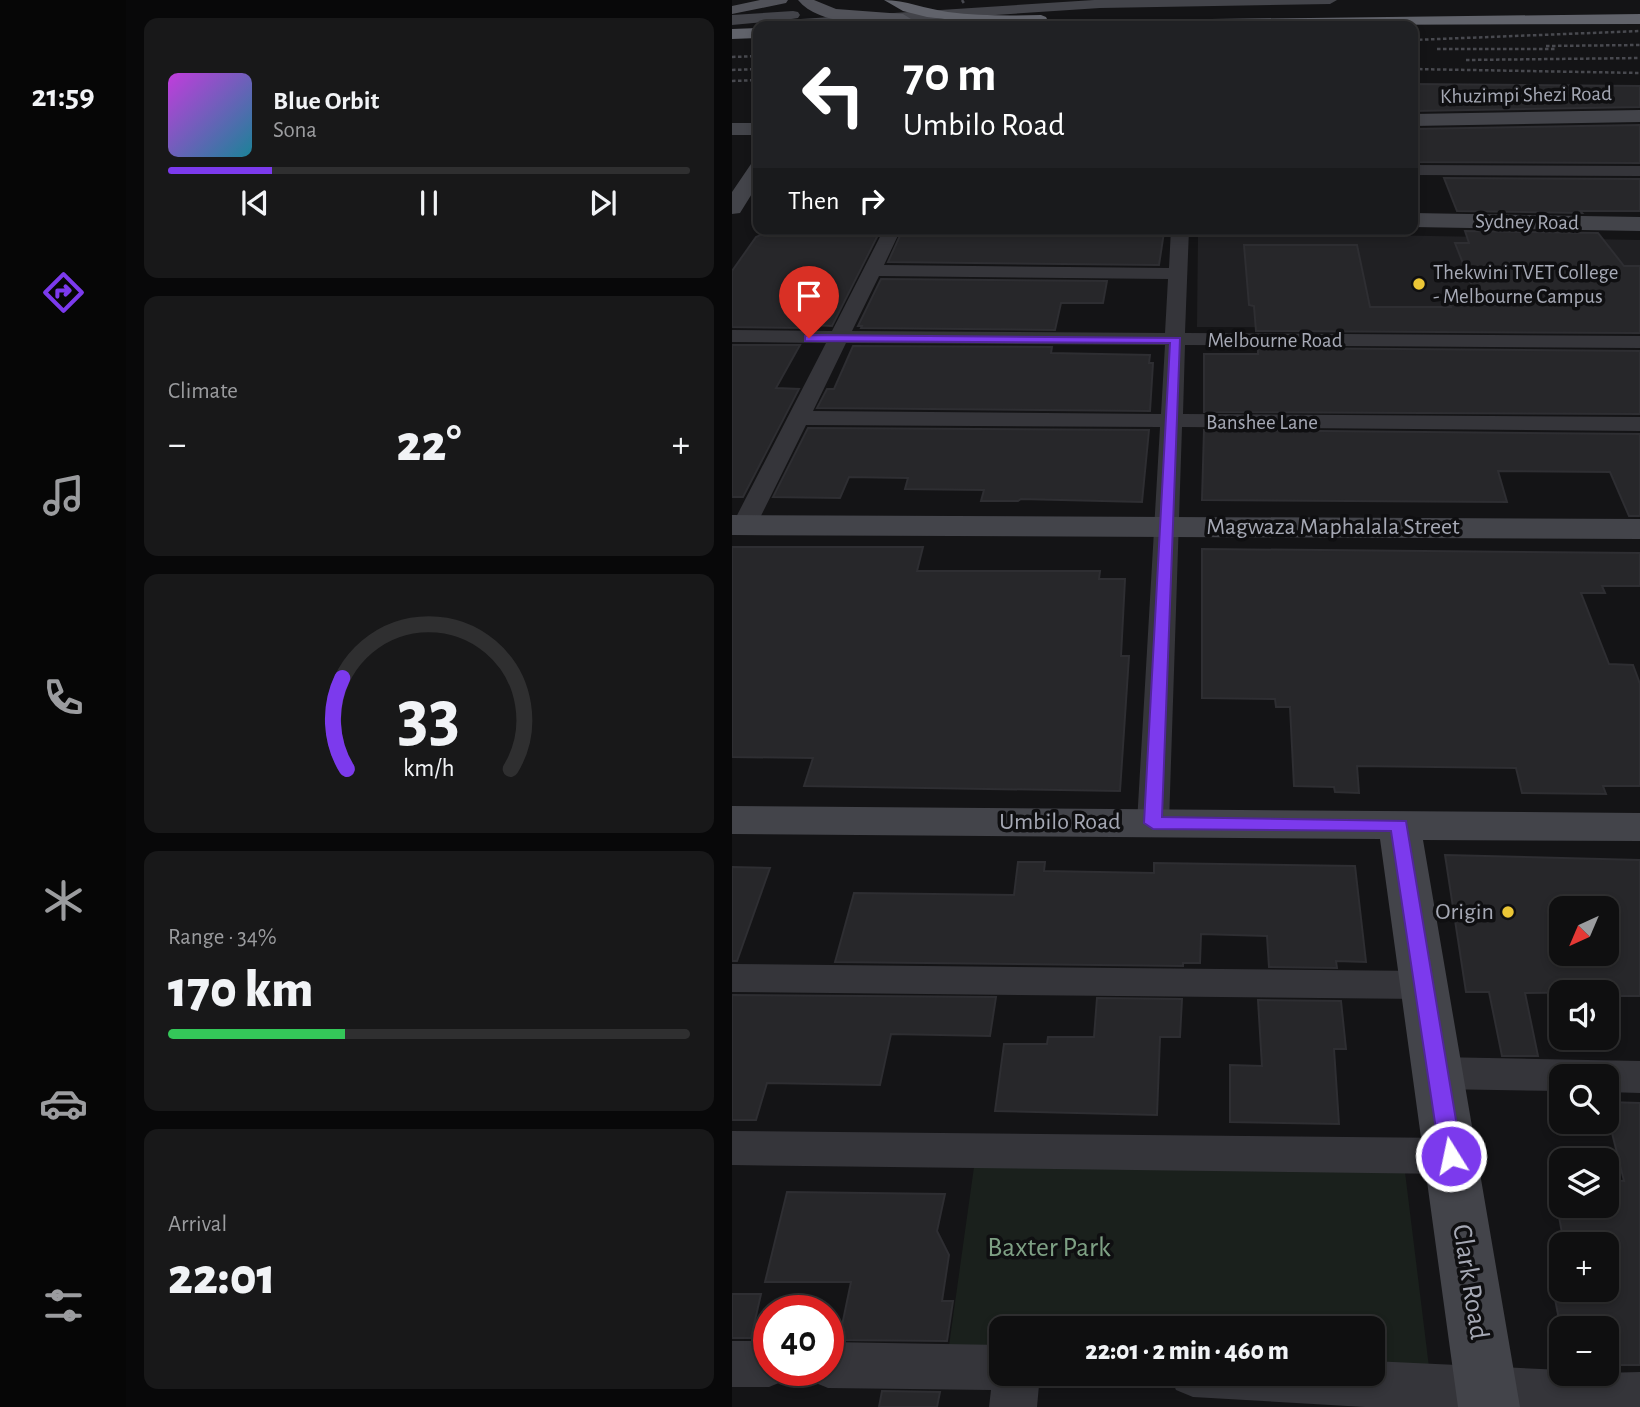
<!DOCTYPE html>
<meta charset="utf-8">
<style>
:root{--surface:#0f0f10;--page:#181819;--text:#f1f3f6;--muted:#9b9c9f;--line:#2f2f30;--accent:#7c3aed}
body{margin:0;font-family:"Alegreya Sans",sans-serif;background:var(--page);color:var(--text);height:100vh;display:flex;flex-direction:column;font-size:26px;white-space:nowrap}
*{box-sizing:border-box;margin:0}
p{font-size:23px;color:var(--muted)}
.icon{flex:none;width:38px;height:38px;fill:none;stroke:currentColor;stroke-width:2;stroke-linecap:round;stroke-linejoin:round}
.map{position:relative;flex:1;overflow:hidden}
.sheet{display:flex;flex-direction:column;gap:18px;padding:18px;background:#080809;width:606px}
.sheet>*{flex:none}
.banner{position:absolute;left:21px;top:21px;width:665px;height:214px;border-radius:14px;box-shadow:0 4px 10px #0003,0 0 0 2px var(--line);background:#202124;color:#fff;overflow:hidden}
.needle{width:46px;rotate:224deg}
.tools{position:absolute;left:817px;top:896px;display:grid;gap:14px}
.tools a{display:grid;place-items:center;width:70px;height:70px;border-radius:14px;background:var(--surface);box-shadow:0 4px 10px #0003,0 0 0 2px var(--line);font-size:35px}
.speed{position:absolute;left:21px;top:1295px;display:flex;gap:14px;font-size:35px;font-weight:700;text-align:center}
.speed>*{display:grid;place-content:center;width:91px;height:91px;border-radius:50%;background:var(--surface);box-shadow:0 4px 10px #0003,0 0 0 2px var(--line);line-height:1}
.speed .limit{border:10px solid #d22;background:#fff;color:#111}
.pin{position:absolute;display:grid;place-items:center;width:60px;height:60px;color:#fff;margin:-72px -30px;border-radius:50% 50% 50% 0;rotate:-45deg;box-shadow:0 0 7px #0007}
.pin .icon{rotate:45deg}
.me{position:absolute;width:77px;margin:-38px;rotate:350deg;stroke-linejoin:round;filter:drop-shadow(0 0 5px #0008)}
.turn{display:flex;align-items:center;gap:24px;height:147px;padding:0 35px;font-size:32px}
.turn .icon{width:91px;height:91px;stroke-width:2.5}
.turn b{display:block;font-size:49px;line-height:60px}
.then{display:flex;align-items:center;height:66px;padding:0 35px;background:#0003;gap:14px;font-size:26px}
.big{font-size:52px;font-weight:800;line-height:1.1}
.sheet .widget{flex:1;display:flex;flex-direction:column;justify-content:center;gap:10px;min-width:0;padding:0 24px;border-radius:14px;background:var(--page)}
.sheet .dial{align-items:center;gap:0}
.dial svg{height:182px;overflow:visible;fill:none;stroke:var(--line);stroke-width:7;stroke-linecap:round;text-anchor:middle}
.dial text{fill:var(--text);stroke:none}
.song{display:flex;align-items:center;gap:21px}
.cover{width:84px;height:84px;border-radius:10px;background:linear-gradient(135deg,hsl(290 70% 55%),hsl(190 70% 35%))}
.played{height:7px;border-radius:4px;background:linear-gradient(90deg,var(--accent) 20%,var(--line) 20%)}
.keys{display:flex;justify-content:space-around;direction:ltr}
.heat{display:flex;justify-content:space-between;align-items:center;font-size:38px;direction:ltr}
.charge{height:10px;border-radius:5px;background:linear-gradient(90deg,#34c759 34%,var(--line) 0)}
.trip{position:absolute;left:257px;top:1316px;width:396px;height:70px;border-radius:14px;background:var(--surface);box-shadow:0 4px 10px #0003,0 0 0 2px var(--line);font-weight:800;line-height:70px;text-align:center}
main{display:flex;flex:1;min-height:0}
.tabs{display:flex;flex-direction:column;width:126px;justify-content:space-around;align-items:center;background:#060606;color:var(--muted)}
.tabs .icon{width:49px;height:49px}
.tabs .active{color:var(--accent)}
.tabs b{font-size:32px;color:var(--text)}
.map>svg:first-child{display:block}
.built{fill:#202023}
.green{fill:#1a201c}
.building{fill:#27272a;stroke:#2e2e32;stroke-width:2;fill-rule:evenodd}
.lines{fill:none;stroke-linecap:round;stroke-linejoin:round}
.street{fill:#35353a;fill-rule:evenodd}
.secondary{fill:#43444a;fill-rule:evenodd}
.primary{fill:#515259;fill-rule:evenodd}
.highway{fill:#61636b;fill-rule:evenodd}
.rail{stroke:#48494f;stroke-width:2.5;stroke-dasharray:3.5 2.5;stroke-linecap:butt}
.route{fill:#7c3aed;stroke:#51269a;stroke-width:2}
.poi-dot{fill:#ebc636;stroke:#0f0f11;stroke-width:2.5}
.labels{text-anchor:middle;dominant-baseline:central;stroke-width:7;stroke-linejoin:round;paint-order:stroke}
.far-street-label{font-size:21px;fill:#a6a9b5;stroke:#0f0f11}
.far-poi-label{font-size:21px;fill:#a6a9b5;stroke:#0f0f11;text-anchor:start}
.street-label{font-size:24px;fill:#a6a9b5;stroke:#0f0f11}
.poi-label{font-size:24px;fill:#a6a9b5;stroke:#0f0f11;text-anchor:end}
.near-park-label{font-size:28px;fill:#7ea084;stroke:#0f0f11}
.near-street-label{font-size:28px;fill:#a6a9b5;stroke:#0f0f11}
</style>
<main>
<nav class="tabs">
<b>21:59</b>
<svg class="icon active" aria-label="directions" viewBox="0 0 24 24"><path d="M12 3l9 9-9 9-9-9zM9 14v-3h6M13 9l2 2-2 2"/></svg>
<svg class="icon" aria-label="music" viewBox="0 0 24 24"><path d="M9 18V5l10-2v13"/><circle cx="6" cy="18" r="3"/><circle cx="16" cy="16" r="3"/></svg>
<svg class="icon" aria-label="phone" viewBox="0 0 24 24"><path d="M5 4h4l2 5-3 2q2 4 5 5l2-3 5 2v4C11 20 4 13 5 4z"/></svg>
<svg class="icon" aria-label="climate" viewBox="0 0 24 24"><path d="M12 3v18M4 7l16 10M4 17L20 7"/></svg>
<svg class="icon" aria-label="car" viewBox="0 0 24 24"><path d="M5 17H2v-5l4-1 3-4h7l3 4 3 1v5h-3M9 17h6M6 11h13"/><circle cx="7" cy="17" r="2"/><circle cx="17" cy="17" r="2"/></svg>
<svg class="icon" aria-label="filters" viewBox="0 0 24 24"><path d="M4 7h16M4 17h16"/><circle cx="9" cy="7" r="2"/><circle cx="15" cy="17" r="2"/></svg>
</nav>
<section class="sheet">
<div class="widget">
<div class="song"><i class="cover"></i><div><b>Blue Orbit</b><p>Sona</p></div></div>
<div class="played"></div>
<div class="keys"><svg class="icon" aria-label="previous" viewBox="0 0 24 24"><path d="M18 5L8 12l10 7zM5 5v14"/></svg><svg class="icon" aria-label="pause" viewBox="0 0 24 24"><path d="M8 5v14M16 5v14"/></svg><svg class="icon" aria-label="next" viewBox="0 0 24 24"><path d="M6 5l10 7-10 7zM19 5v14"/></svg></div>
</div>
<div class="widget"><p>Climate</p>
<div class="heat"><a>−</a><b class="big">22°</b><a>+</a></div>
</div>
<div class="widget dial"><svg viewBox="0 0 100 80">
<path d="M14 69A42 42 0 1 1 86 69"/>
<path d="M14 69A42 42 0 0 1 12 29" stroke="#7c3aed"/>
<text x="50" y="56" font-size="32" font-weight="700">33</text>
<text x="50" y="72" font-size="11">km/h</text>
</svg></div>
<div class="widget"><p>Range · 34%</p><b class="big">170 km</b><div class="charge"></div></div>
<div class="widget"><p>Arrival</p><b class="big">22:01</b></div>
</section>
<div class="map">
<svg width="909" height="1407" viewBox="0 0 909 1407">
<rect width="100%" height="100%" fill="#141416"/>
<path class="built" d="M480,232L908,240V329L465,327L466,237Z"/>
<path class="green" d="M242,1167L673,1172L697,1367L641,1366L640,1328H270L269,1361L215,1360Z"/>
<path class="building" d="M681,84L908,86V107L681,111Z
M908,125V163L681,162V129Z
M712,178L908,179V211H848L850,213L725,211Z
M41,229H149L100,326L78,325L77,328L0,327V271L24,237Z
M171,229L423,230V232H432L427,265L156,262Z
M733,231L866,233L892,266H908V333L524,331L522,306L517,305L512,245H625L638,307H719L715,299H745L723,243H737Z
M149,279L375,281L371,303H329L323,330L129,328L130,326H126Z
M0,345H68L44,388L67,389L11,497H0Z
M121,346L320,347L319,353L418,355L417,363H421L418,411L85,408L95,389H102Z
M526,348L908,351V414L472,412V354H526Z
M76,428L417,430L410,502L289,499L286,501H249L252,490L173,489L176,478L117,477L108,498L41,497Z
M472,430L908,434V516H897L878,472L766,471L775,502L470,500Z
M0,547H191L185,571H368L367,579H393L389,656H397L388,791L72,786L81,758L0,757Z
M470,549L908,553V586H870L873,593H849L877,664L901,665L908,684V786H871L874,794L790,793L784,768L625,766L627,793L603,792L602,787L562,786L558,707H544L543,699L470,698Z
M713,855L908,860V996H875V992L793,993L806,1056H770L757,992H734ZM830,908H875V954H830Z
M286,862H313L312,871L422,873V863L623,866L634,962L604,961L605,968L537,967L535,936L469,934L468,963H451V966L103,962L122,893L282,895Z
M0,867L38,868L5,961H0Z
M0,995L264,997L258,1036L159,1034L148,1085L35,1083L24,1120H0Z
M365,998L450,999L448,1037H428L425,1115L263,1111L272,1044H315L316,1037H362Z
M526,1000L609,1001L614,1049H602L607,1124L498,1122V1065L530,1066Z
M875,1102L908,1103V1365H875V1328L829,1330L823,1299L841,1300L838,1290H875V1244H832L820,1178L830,1179V1206H875V1180L892,1181L875,1113Z
M55,1192L213,1194L205,1231L217,1255L210,1301H221L215,1341L107,1340L119,1282H33Z
M0,1294H29L19,1338H0Z
M150,1391L208,1392L205,1407H147Z"/>
<g class="lines">
<path class="street" d="M681,165L909,166V176L681,175Z
M152,229H169L152,265L437,268L439,229H457L453,333L909,336V348L453,345L451,414L909,417V431L450,427L437,823L433,831L421,834L409,831L405,823L428,427L74,425L22,530L13,533L4,530L0,525L94,343L0,342V330L100,331ZM147,276L436,279L433,333L120,331ZM114,343L433,345L429,414L81,411Z
M0,964L690,971L703,975L709,985L703,995L690,999L0,992Z
M705,1057L909,1061V1093L875,1092V1076H830V1091L705,1089L691,1084L685,1073L691,1062Z
M0,1131L719,1138L734,1144L740,1156L734,1168L719,1174L0,1165Z
M0,1341H37V1370H58L54,1380L37,1387H0Z
M96,1342L270,1345V1374H308L305,1407H257L259,1390L96,1388L79,1381L75,1370H96Z
M640,1361L830,1370V1374L909,1372V1407H633L461,1397L444,1390L437,1374H640Z"/>
<path class="secondary" d="M362,0H605L598,4L368,8L99,26H26L32,22L0,25V15L61,11L66,12L68,15L66,18L53,20Z
M909,110V122L681,126V114Z
M0,123H26V135H0Z
M26,162V184L8,213L0,214V192L19,164Z
M681,213L909,217V231L681,227Z
M0,515L909,519V539L0,535Z
M0,806L909,813V841L691,840L788,1407H726L648,839L0,834Z"/>
<path class="primary" d="M28,0H56L54,3L0,14V6Z
M66,0H82L104,9L171,14L179,19L171,24C139,22 88,27 66,0Z"/>
<path class="highway" d="M152,0C174,0 193,9 216,12C247,16 278,16 309,15L314,17L316,21L909,14V24L273,26L195,17L171,11Z
M26,28V38L0,39V29Z"/>
<path class="rail" d="M230,0L233,5
M681,40L909,31
M814,46L909,45
M705,49H824
M0,57L26,56
M734,60L909,58
M681,69L909,73
M0,70L26,69
M0,81L26,80"/>
</g>
<path class="route" d="M77,335L448,338L430,817L674,821L730,1156L727,1163L719,1165L711,1163L708,1156L659,831L421,829L412,823L438,343L73,341V336Z"/>
<g class="poi-dot">
<circle cx="687" cy="284" r="7"/>
<circle cx="776" cy="912" r="7"/>
</g>
<g class="labels">
<g class="far-street-label">
<text transform="translate(794 95) rotate(-1)">Khuzimpi Shezi Road</text>
<text transform="translate(795 222) rotate(1)">Sydney Road</text>
<text x="543" y="340">Melbourne Road</text>
<text x="530" y="422">Banshee Lane</text>
</g>
<g class="far-poi-label">
<text x="701" y="272">Thekwini TVET College<tspan x="701" dy="24">- Melbourne Campus</tspan></text>
</g>
<g class="street-label">
<text x="601" y="527">Magwaza Maphalala Street</text>
<text x="328" y="822">Umbilo Road</text>
</g>
<g class="poi-label">
<text x="762" y="912">Origin</text>
</g>
<g class="near-park-label">
<text x="317" y="1248">Baxter Park</text>
</g>
<g class="near-street-label">
<text transform="translate(738 1282) rotate(81)">Clark Road</text>
</g>
</g>
</svg>
<div class="tools">
<a><svg class="needle" viewBox="-14 -14 28 28"><path d="M0-13l5 13h-10z" fill="#e53935"/><path d="M0 13l5-13h-10z" fill="#9b9c9f"/></svg></a>
<a><svg class="icon" aria-label="sound" viewBox="0 0 24 24"><path d="M4 9h4l5-4v14l-5-4H4zM17 9q2 3 0 6"/></svg></a>
<a><svg class="icon" aria-label="search" viewBox="0 0 24 24"><circle cx="10" cy="10" r="6"/><path d="M15 15l6 6"/></svg></a>
<a><svg class="icon" aria-label="layers" viewBox="0 0 24 24"><path d="M12 4l9 5-9 5-9-5zM3 14l9 5 9-5"/></svg></a>
<a>+</a>
<a>−</a>
</div>
<div class="speed"><div class="limit">40</div></div>
<div class="pin" style="left:77px;top:338px;background:#d93025"><svg class="icon" aria-label="arrive" viewBox="0 0 24 24"><path d="M6 21V4h12l-3 4 3 4H6"/></svg></div>
<svg class="me" style="left:719px;top:1156px" viewBox="-20 -20 40 40"><circle r="17" fill="#7c3aed" stroke="#fff" stroke-width="3"/><path d="M0-11L8 9 0 5-8 9z" fill="#fff"/></svg>
<div class="trip">22:01 · 2 min · 460 m</div>
<div class="banner">
<div class="turn"><svg class="icon" aria-label="left" viewBox="0 0 24 24"><path d="M17 20v-9H6M10 6l-5 5 5 5"/></svg><div><b>70 m</b>Umbilo Road</div></div>
<div class="then">Then<svg class="icon" aria-label="right" viewBox="0 0 24 24"><path d="M7 20v-9h11M14 6l5 5-5 5"/></svg></div>
</div>
</div>
</main>
